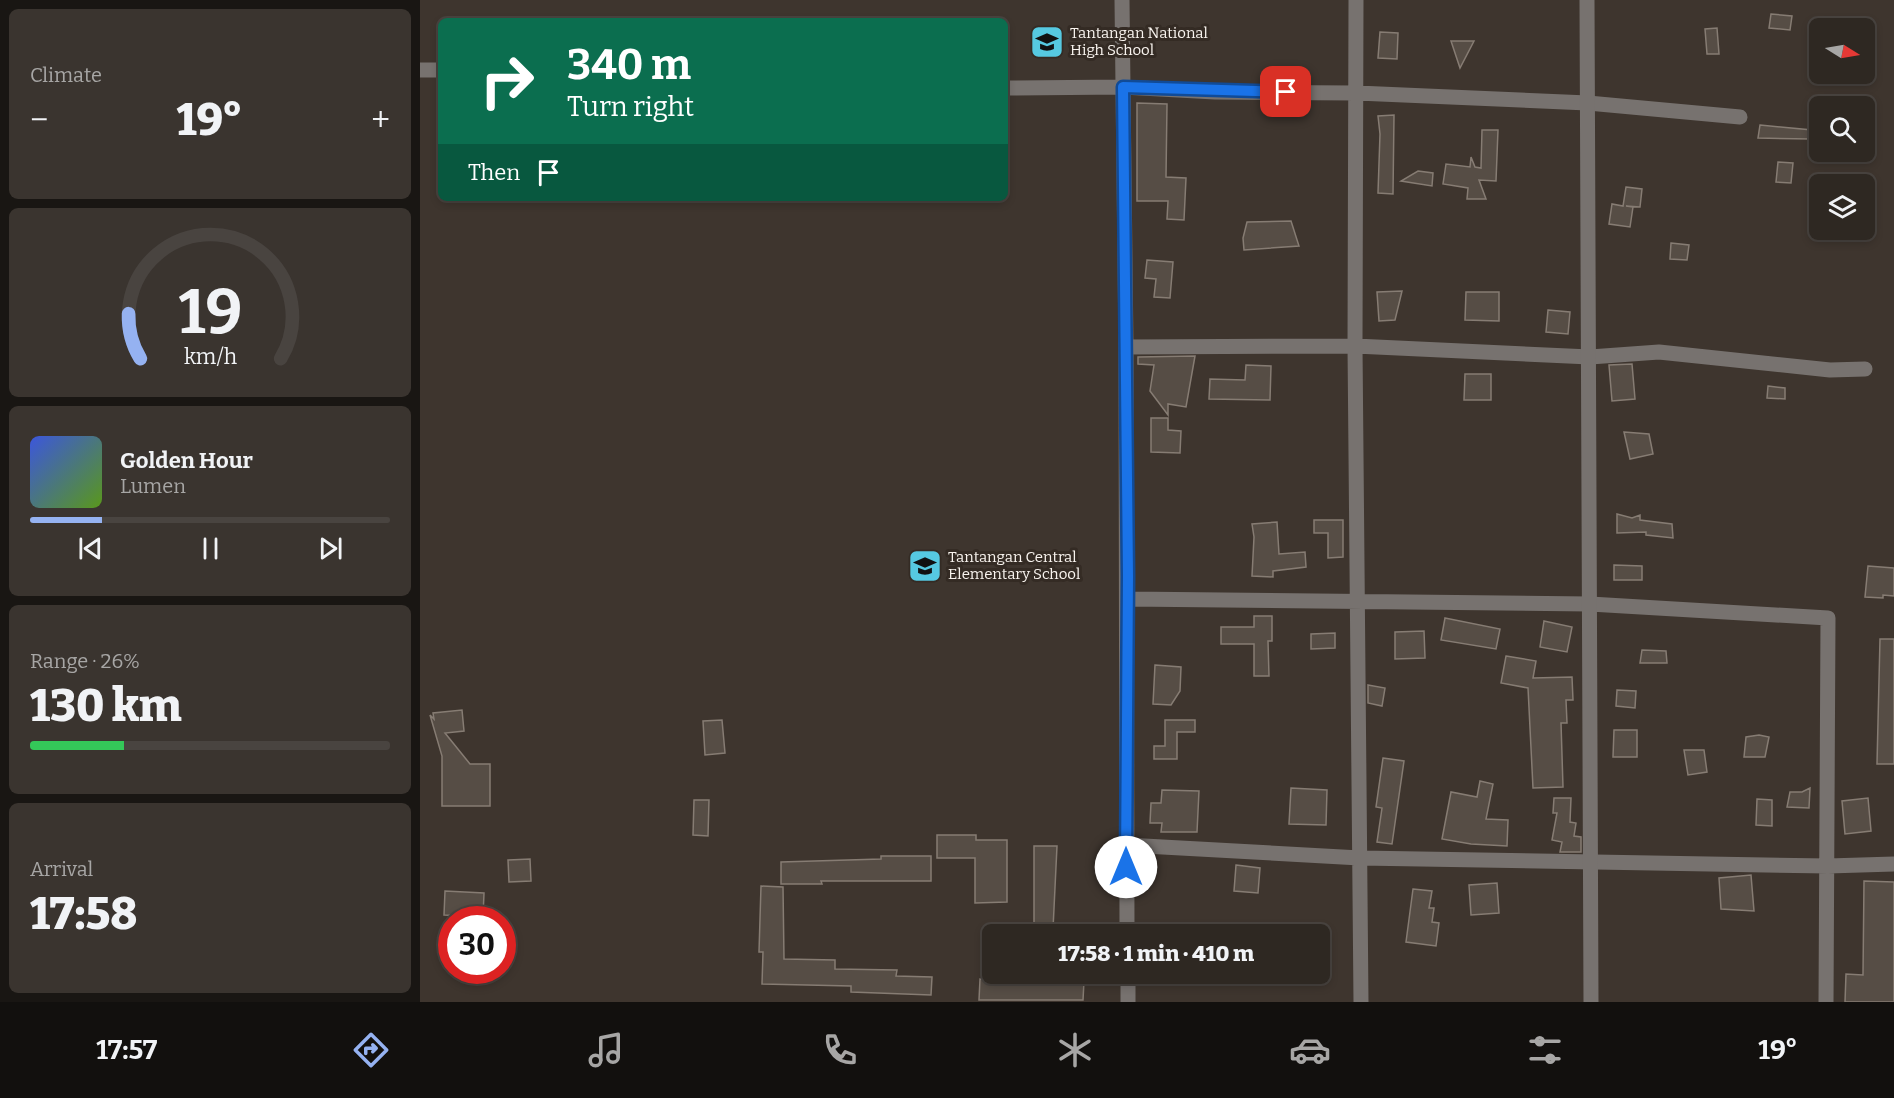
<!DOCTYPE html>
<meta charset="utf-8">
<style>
:root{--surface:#2e2822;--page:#3a342f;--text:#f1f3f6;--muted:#a7a6a5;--line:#494440;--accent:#95b2f1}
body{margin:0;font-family:Bitter,serif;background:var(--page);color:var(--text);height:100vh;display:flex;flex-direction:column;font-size:22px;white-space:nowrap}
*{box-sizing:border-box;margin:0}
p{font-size:20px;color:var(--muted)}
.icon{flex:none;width:33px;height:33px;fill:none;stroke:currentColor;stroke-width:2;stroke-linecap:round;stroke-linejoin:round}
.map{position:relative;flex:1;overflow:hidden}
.sheet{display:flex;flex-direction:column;gap:9px;padding:9px;background:#191613;width:420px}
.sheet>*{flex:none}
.banner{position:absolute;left:18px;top:18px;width:570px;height:183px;border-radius:9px;box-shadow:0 3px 9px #0003,0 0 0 2px var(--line);background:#0b6e4f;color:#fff;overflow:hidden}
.needle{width:39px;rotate:101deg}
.tools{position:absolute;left:1389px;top:18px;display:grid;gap:12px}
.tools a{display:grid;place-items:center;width:66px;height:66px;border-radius:9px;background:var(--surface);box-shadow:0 3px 9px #0003,0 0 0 2px var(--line);font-size:30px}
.speed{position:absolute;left:18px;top:906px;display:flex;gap:12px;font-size:30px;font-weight:700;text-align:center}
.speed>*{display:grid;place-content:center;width:78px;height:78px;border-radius:50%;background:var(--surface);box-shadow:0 3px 9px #0003,0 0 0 2px var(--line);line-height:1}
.speed .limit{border:9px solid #d22;background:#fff;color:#111}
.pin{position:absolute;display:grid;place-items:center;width:51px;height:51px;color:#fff;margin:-26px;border-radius:12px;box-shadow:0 3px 9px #0006}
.me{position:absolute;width:66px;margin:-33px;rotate:0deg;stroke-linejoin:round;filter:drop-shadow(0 0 4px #0008)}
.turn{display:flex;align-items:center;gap:21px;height:126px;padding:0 30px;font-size:27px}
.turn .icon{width:78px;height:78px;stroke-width:2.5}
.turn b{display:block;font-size:42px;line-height:51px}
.then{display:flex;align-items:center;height:57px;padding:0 30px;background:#0003;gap:12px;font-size:22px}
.big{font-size:45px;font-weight:800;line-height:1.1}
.sheet .card{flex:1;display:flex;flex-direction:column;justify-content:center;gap:9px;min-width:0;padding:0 21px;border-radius:9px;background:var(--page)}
.sheet .dial{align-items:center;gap:0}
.dial svg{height:156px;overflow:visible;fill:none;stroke:var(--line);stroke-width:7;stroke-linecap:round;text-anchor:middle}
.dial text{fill:var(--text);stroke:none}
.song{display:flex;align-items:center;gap:18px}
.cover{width:72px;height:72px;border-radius:9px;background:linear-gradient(135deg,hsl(230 70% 55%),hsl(90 70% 35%))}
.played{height:6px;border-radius:3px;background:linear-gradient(90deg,var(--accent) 20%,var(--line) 20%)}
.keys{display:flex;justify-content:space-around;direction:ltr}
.heat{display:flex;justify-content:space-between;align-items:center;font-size:33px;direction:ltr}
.charge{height:9px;border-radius:4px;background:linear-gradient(90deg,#34c759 26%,var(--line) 0)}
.trip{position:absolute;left:562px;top:924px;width:348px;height:60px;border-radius:9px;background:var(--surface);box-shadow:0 3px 9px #0003,0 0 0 2px var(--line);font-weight:800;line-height:60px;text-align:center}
.menu{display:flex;height:96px;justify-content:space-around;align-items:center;background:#12100e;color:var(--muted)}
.menu .icon{width:42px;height:42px}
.menu .current{color:var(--accent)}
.menu b{font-size:27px;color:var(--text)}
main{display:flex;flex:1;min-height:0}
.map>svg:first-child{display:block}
.building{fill:#564d45;stroke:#867c73;stroke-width:1.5}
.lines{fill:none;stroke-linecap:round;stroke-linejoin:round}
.minor{stroke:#77726f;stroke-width:15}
.tertiary{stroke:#77726f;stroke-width:15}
.route-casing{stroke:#114b97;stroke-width:15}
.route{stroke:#1a73e8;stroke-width:10}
.labels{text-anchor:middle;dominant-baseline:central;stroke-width:6;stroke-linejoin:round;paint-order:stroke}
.poi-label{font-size:15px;fill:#f9f4ef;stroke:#342b24;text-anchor:start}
</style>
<main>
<section class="sheet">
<div class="card"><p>Climate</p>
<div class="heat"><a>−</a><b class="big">19°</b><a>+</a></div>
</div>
<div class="card dial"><svg viewBox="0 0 100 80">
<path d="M14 69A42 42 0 1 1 86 69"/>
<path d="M14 69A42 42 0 0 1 8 46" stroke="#95b2f1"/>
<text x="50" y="56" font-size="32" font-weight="700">19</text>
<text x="50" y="72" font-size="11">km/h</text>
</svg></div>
<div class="card">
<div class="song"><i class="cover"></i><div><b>Golden Hour</b><p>Lumen</p></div></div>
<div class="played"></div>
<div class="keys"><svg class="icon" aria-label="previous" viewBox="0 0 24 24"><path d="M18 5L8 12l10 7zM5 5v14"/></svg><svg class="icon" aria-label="pause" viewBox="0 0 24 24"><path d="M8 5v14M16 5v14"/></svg><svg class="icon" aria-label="next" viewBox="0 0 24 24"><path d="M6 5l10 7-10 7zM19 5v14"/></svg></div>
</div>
<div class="card"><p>Range · 26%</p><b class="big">130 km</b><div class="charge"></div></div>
<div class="card"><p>Arrival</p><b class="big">17:58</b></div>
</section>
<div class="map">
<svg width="1474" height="1002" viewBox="0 0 1474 1002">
<rect width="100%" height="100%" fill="#3e352e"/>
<path class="building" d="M1351,14L1372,16L1370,30L1349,28Z
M1297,28L1299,54H1287L1285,29Z
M960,32L978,33L977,59L958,58Z
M1031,41H1054L1040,68Z
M717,103L747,104L746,177L766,178L764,220L747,219L748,201H717Z
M974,115L973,194L958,193L960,134L958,116Z
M1340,125L1392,130L1391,139L1338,138Z
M1062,130H1078L1076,181L1059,180L1066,199H1047L1048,188L1023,184L1026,164L1050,167L1051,157L1055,167L1061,168Z
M1358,162L1373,163L1371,183L1356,182Z
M998,171L1013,173L1012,186L981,181Z
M1206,187L1222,189L1220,207L1206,206L1213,207L1210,227L1189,224L1192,204L1203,206Z
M871,221L879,246L824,250L823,238L827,222Z
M1251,243L1269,245L1267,260L1250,259Z
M727,260L753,262L750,298L734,297L736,279L725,278Z
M982,291L975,320L959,321L957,292Z
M1046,292H1079V321L1045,320Z
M1128,310L1150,312L1148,334L1126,332Z
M775,356L766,407L748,404V415L730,391L734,365L718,364V357Z
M1212,364L1215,399L1192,401L1189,365Z
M826,365L851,366L850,400L789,399L790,379L825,380Z
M1045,374H1071V400H1044Z
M1348,386L1365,388V399L1347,398Z
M731,418H748V430L761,431L760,453L731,452Z
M1204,432L1229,434L1233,454L1210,459Z
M1197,514L1212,518L1220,515V520L1252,524L1253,538L1226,535V532L1197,533Z
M894,520H923V557L908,558V533H894Z
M857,522L859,554L885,552L886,567L853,571V577L832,576L834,537L832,524Z
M1194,565L1222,566V580H1194Z
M1448,566L1474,568V596L1463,595V598L1445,597Z
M834,616H852V641H848L849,676H834V644H801V627H834Z
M1025,618L1080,629L1076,649L1021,640Z
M1124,621L1152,627L1147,652L1120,647Z
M1004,631L1005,658L975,659V632Z
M915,633V648L891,649V634Z
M1460,639H1474V764H1457Z
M1222,650L1246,651L1247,663H1220Z
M1086,656L1116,661L1113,678L1152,677L1153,700H1146L1147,723H1141L1143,787L1113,788L1108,688L1081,683Z
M735,665L761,667L760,691L751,705L733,704Z
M948,685L965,688L962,706L948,703Z
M1197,690L1216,691L1215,708L1196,706Z
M42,710L44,731L25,733L50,764H70V806H22V756L10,715L14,719L13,713Z
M302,720L305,753L285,755L283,721Z
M745,720H775V732H757V759H734V746H745Z
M1194,730H1217V757H1193Z
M1339,735L1349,737L1345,757H1324L1326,737Z
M1264,750H1284L1287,772L1268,775Z
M963,758L984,761L972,844L957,842L962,808L956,807Z
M1060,781L1073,784L1066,819L1088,820L1087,846L1051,844L1022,839L1031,792L1057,797Z
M871,788L907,790L906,825L869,824Z
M1390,788L1389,808L1367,807L1370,792H1382Z
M742,790L779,791L777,832H741L742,823H730L731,803H741Z
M1134,798H1151L1150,822L1156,823L1154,836L1161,837V852H1140L1142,842L1132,840L1137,813H1133Z
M1448,798L1451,831L1425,834L1422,801Z
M1337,799L1352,800V826L1336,825Z
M274,800H289L288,836L273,835Z
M517,835H556V840H587V902L555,903V858H517Z
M614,846H637L633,929H614Z
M461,856H511V881H401L402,884H361V862L461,859Z
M110,859L111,881L89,882L88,860Z
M816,865L840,868L838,893L814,891Z
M1331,875L1334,911L1301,909L1299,878Z
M1444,881L1474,882V1002H1425L1426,974L1443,975Z
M1077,883L1079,913L1051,915L1049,885Z
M341,886L363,887L364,959L415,960V969L477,970L476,976L512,977L511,995L431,992V986L342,984L343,952H339Z
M993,889L1012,891L1009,908H1014L1012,922L1019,923L1016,946L986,942Z
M25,891L64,893L63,917L24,915Z
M610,974H636V980L664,981L663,1000H559L560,979L610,980Z"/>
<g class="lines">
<path class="minor" d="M702,0L706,347L707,934
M936,0L935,346L941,1002
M0,70H21
M585,88L703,87L795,92L937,93L1168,103L1320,117
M706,347L935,346L1170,357L1239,352L1410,370L1445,369
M708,599L1170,604L1408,618L1406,1002
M706,845L940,858L1408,866L1474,864
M708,974V1002"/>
<path class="tertiary" d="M1167,0L1171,1002"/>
</g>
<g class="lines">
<defs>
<path id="route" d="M706,867L708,576L703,87L866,92"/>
</defs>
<use href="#route" class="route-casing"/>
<use href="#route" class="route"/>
</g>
<defs>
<symbol id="school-square" viewBox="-11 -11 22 22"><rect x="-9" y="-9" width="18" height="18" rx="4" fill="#56c9e1" stroke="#342b24"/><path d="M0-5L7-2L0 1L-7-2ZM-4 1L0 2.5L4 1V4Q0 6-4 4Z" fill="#111"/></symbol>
</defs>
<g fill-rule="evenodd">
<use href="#school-square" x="608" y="23" width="38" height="38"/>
<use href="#school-square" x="486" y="547" width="38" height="38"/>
</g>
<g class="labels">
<g class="poi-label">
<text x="650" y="33">Tantangan National<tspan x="650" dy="17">High School</tspan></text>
<text x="528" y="557">Tantangan Central<tspan x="528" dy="17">Elementary School</tspan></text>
</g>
</g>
</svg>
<div class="tools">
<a><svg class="needle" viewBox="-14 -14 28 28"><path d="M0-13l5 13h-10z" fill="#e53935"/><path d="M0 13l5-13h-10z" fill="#a7a6a5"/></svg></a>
<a><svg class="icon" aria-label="search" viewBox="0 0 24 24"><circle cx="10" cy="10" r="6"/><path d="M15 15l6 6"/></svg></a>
<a><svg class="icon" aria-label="layers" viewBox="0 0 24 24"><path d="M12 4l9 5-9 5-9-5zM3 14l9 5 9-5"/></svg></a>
</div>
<div class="speed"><div class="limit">30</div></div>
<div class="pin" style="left:866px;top:92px;background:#d93025"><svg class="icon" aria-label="arrive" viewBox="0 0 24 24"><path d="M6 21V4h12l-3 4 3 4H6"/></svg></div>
<svg class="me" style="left:706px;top:867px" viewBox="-20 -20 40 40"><circle r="19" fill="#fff"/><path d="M0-13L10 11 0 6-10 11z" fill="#1a73e8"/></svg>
<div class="trip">17:58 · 1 min · 410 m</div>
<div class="banner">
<div class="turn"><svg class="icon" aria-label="right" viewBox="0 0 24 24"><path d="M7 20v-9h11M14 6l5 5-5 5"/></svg><div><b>340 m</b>Turn right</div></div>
<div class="then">Then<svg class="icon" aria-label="arrive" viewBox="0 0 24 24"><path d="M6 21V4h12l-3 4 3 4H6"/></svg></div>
</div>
</div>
</main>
<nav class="menu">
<b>17:57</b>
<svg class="icon current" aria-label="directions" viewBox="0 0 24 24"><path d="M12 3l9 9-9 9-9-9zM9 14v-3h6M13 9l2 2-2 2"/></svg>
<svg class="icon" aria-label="music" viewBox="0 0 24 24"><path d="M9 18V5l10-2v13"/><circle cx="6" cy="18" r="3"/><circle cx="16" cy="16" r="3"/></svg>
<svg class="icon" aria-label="phone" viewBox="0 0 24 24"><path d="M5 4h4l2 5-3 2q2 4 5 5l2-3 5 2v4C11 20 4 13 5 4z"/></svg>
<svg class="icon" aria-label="climate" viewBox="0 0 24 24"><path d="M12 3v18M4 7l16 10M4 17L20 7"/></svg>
<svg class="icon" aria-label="car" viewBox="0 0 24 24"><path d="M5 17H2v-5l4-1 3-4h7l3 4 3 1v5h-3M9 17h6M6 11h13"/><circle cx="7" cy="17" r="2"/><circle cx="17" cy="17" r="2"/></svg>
<svg class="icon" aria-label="filters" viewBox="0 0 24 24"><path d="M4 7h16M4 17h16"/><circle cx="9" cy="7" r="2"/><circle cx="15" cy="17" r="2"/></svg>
<b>19°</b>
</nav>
